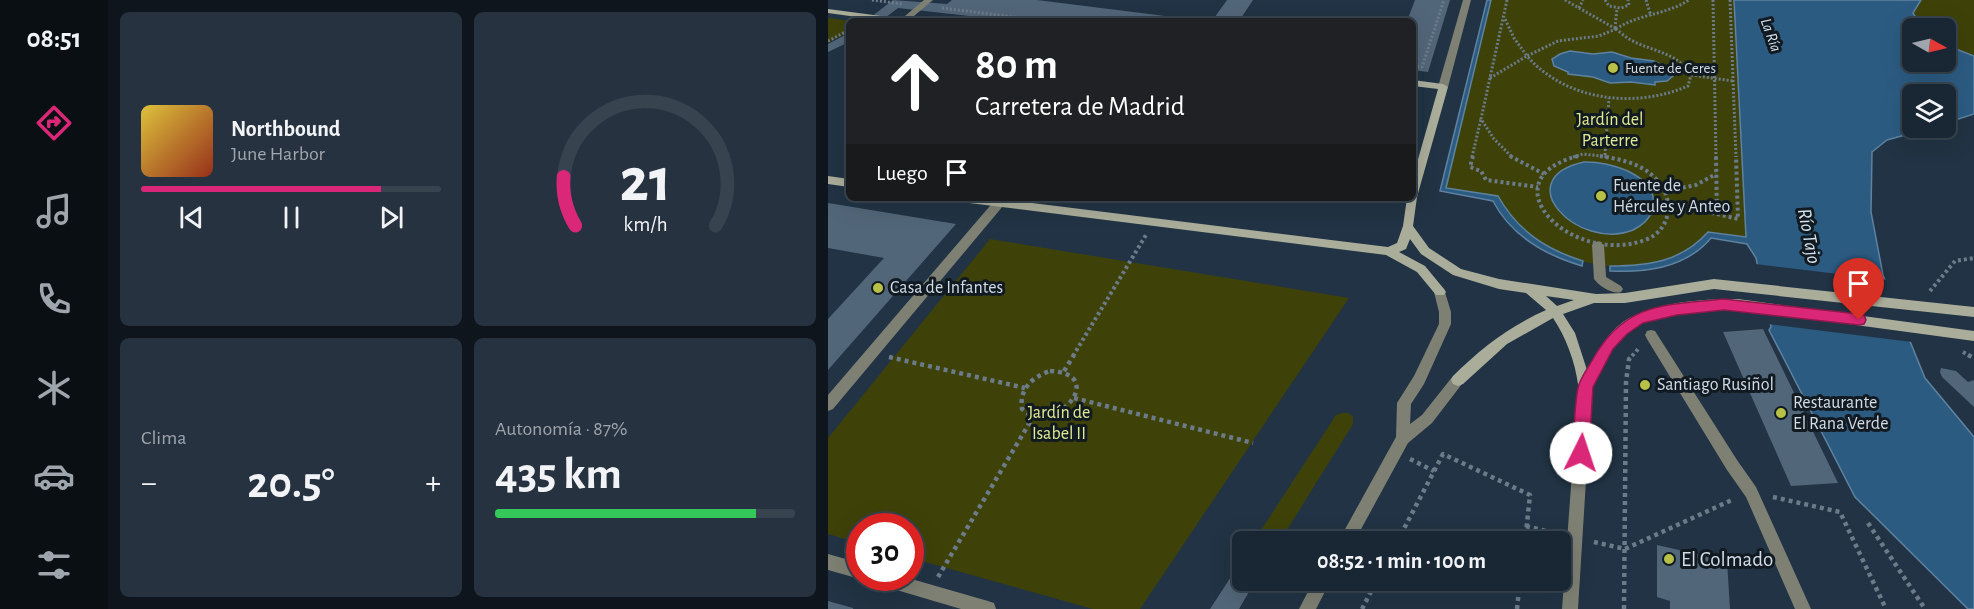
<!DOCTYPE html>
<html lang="es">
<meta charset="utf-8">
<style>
:root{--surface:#192633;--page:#26323f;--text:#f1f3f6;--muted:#9fa5ac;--line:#37434e;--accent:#db2777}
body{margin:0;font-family:"Alegreya Sans",sans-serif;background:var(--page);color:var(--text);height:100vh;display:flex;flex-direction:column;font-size:22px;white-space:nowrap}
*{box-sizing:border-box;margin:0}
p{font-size:20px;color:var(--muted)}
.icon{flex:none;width:33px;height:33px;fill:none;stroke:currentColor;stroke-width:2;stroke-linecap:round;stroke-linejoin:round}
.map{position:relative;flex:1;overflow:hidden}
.sheet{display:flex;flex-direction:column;gap:12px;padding:12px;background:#0e151c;width:720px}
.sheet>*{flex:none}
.guide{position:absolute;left:18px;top:18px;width:570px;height:183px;border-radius:9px;box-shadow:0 6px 24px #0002,0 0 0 2px var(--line);background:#202124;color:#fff;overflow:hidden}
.needle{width:39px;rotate:98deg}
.buttons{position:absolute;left:1074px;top:18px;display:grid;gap:12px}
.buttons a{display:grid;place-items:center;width:54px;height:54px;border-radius:9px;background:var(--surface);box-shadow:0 6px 24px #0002,0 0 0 2px var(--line);font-size:30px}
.speed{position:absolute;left:18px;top:513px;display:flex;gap:12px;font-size:30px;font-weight:700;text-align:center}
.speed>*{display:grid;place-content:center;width:78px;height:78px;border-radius:50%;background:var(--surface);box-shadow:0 6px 24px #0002,0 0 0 2px var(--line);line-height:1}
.speed .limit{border:9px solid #d22;background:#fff;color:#111}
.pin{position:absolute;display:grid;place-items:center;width:51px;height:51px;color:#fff;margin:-62px -26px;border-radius:50% 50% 50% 0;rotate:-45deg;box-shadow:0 0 6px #0007}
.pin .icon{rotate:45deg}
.me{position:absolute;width:66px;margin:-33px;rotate:4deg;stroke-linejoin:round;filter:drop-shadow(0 0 4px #0008)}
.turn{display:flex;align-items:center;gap:21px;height:126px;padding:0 30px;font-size:27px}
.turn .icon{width:78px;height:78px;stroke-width:2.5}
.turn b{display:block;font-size:42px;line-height:51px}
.then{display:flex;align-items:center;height:57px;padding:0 30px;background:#0003;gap:12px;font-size:22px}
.big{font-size:45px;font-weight:700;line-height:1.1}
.sheet .card{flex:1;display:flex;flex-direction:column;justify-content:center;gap:9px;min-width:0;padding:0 21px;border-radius:9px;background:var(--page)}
.sheet .dial{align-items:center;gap:0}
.dial svg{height:156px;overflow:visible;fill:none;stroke:var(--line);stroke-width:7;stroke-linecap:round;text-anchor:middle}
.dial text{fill:var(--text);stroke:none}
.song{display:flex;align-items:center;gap:18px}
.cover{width:72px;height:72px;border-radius:9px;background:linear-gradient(135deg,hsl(50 70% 55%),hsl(10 70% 35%))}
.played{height:6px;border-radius:3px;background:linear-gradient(90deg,var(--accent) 80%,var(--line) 80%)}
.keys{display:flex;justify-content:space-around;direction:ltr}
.heat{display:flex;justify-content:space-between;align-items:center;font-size:33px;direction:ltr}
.charge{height:9px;border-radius:4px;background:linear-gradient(90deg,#34c759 87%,var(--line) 0)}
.sheet .tiles{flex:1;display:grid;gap:12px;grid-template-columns:repeat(2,1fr)}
.trip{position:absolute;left:404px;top:531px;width:339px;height:60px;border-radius:9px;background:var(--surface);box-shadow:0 6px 24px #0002,0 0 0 2px var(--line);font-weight:700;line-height:60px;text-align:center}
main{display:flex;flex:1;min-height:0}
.tabs{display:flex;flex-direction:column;width:108px;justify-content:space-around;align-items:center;background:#0a0f14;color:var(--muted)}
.tabs .icon{width:42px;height:42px}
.tabs .on{color:var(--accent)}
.tabs b{font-size:27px;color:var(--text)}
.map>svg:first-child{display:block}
.green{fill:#3e4208}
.water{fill:#2c5b82;stroke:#5e82a0;stroke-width:1.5}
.pier{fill:#213344}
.building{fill:#526679}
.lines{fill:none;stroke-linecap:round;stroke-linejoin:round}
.path-far2{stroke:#6c7b89;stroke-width:3;stroke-dasharray:2 2;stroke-linecap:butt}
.path-far1{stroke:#6c7b89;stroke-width:4;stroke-dasharray:3 3;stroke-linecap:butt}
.path{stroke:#6c7b89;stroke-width:4.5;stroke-dasharray:4 4;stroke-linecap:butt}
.pedestrian{fill:#7e8074;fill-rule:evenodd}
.minor{fill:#7e8074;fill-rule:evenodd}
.secondary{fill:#aaad9a;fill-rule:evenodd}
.route{fill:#db2777;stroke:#8e194d;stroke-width:1.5}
.poi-dot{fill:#b7c148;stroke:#121a21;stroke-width:2}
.labels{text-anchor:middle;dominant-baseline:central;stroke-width:6;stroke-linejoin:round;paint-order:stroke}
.far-poi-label{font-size:15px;fill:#d1dce7;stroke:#121a21;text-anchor:start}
.far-water-label{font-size:16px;font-style:italic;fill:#d7e5f1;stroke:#121a21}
.park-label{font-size:18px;fill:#e0ea92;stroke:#121a21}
.poi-label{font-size:18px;fill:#d1dce7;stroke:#121a21;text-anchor:start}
.water-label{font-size:20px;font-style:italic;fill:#d7e5f1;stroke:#121a21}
.near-poi-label{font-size:21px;fill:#d1dce7;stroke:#121a21;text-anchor:start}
</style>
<main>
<nav class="tabs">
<b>08:51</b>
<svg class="icon on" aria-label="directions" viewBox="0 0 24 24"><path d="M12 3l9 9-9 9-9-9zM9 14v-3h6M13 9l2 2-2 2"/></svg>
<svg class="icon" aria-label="music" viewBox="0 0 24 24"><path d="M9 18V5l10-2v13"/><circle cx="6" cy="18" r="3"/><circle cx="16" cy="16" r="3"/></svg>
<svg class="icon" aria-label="phone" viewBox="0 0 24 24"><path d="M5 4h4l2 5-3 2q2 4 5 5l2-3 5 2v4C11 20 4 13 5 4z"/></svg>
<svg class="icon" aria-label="climate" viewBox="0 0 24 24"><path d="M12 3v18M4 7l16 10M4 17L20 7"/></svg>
<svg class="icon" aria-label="car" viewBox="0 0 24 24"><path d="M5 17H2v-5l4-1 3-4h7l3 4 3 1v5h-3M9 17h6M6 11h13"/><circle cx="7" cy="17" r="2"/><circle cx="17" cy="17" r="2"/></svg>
<svg class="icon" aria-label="filters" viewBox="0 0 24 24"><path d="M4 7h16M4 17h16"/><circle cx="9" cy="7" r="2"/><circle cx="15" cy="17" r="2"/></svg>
</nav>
<section class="sheet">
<div class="tiles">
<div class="card">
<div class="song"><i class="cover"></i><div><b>Northbound</b><p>June Harbor</p></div></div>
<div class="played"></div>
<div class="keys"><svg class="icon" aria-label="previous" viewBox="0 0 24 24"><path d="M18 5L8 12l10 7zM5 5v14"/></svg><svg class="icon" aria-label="pause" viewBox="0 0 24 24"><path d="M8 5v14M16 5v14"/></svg><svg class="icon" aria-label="next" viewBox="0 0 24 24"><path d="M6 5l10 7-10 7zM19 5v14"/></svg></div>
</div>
<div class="card dial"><svg viewBox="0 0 100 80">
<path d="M14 69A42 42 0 1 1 86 69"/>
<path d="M14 69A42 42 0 0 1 8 44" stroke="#db2777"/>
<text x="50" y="56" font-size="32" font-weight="700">21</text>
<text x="50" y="72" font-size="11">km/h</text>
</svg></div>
<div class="card"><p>Clima</p>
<div class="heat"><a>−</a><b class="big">20.5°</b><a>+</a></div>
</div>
<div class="card"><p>Autonomía · 87%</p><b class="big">435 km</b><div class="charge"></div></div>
</div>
</section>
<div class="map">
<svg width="1146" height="609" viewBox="0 0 1146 609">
<rect width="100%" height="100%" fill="#213344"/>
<path class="green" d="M663,0H906L919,238L880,232C834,284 743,273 695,230C684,220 677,208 670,196L618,188Z
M1093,0H1146V56L1118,45V28H1094L1085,13Z
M0,18L23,21H21V32L0,43Z
M162,239L521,298L312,609H265L83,558L82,526H32L31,543L0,534V438Z
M514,413H521L525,417V424L452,541H426L508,415Z"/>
<path class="water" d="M659,0H663L618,188L670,196C690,231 717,249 755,261L754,266C717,255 683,236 665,201L612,191Z
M906,0H1093L1085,13L1094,28H1084V62H1118V45L1146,56V114L1118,123V94H1084V128H1103L1059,140L1044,152L1043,212L1055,275L1097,378L1146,437V609H1140L1027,497L941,330L943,327L928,258L919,244L883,238C858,268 818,273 782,271V266C820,266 853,262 880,232L918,237Z
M742,51L765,54L784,52L803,58L826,61L842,69L845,76L839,81L827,82V85L803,82L782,83L765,77L740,74V72L726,66L724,59L732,54Z
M756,162C781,161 835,176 824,211C821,220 813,226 805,230C750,252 679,179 756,162Z"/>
<path class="pier" d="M927,264L1060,280L1084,342L940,324Z"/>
<path class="building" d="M65,0L119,4L124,0H209L377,21H186L70,8L53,21H38Z
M399,0H425L411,21H384Z
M587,0H622L600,72L585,70V21H579Z
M21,33V42L0,52V44Z
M0,203L128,224L0,370V319L56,258L0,248Z
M935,329L1010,483L963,486L895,332Z
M1113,368L1128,371L1140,382L1146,380V407L1114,377L1112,372Z
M829,545L899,561L902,609H842V601L829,597Z
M414,560V580H428L411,609H382Z
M0,601L25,608V609H0Z"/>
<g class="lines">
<path class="path-far2" d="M44,0L74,4
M679,0L653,119L666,139L684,157
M737,0L788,29
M777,0L781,6L793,8L801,5L800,0
M818,0L823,16
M885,0L888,157
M902,0L908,157
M114,8L218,21
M751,8L755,0
M787,28L789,8
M788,29C792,32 797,37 803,40C825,52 849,52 863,75L860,86C807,109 738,101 699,56L730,41L771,36Z
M788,29C810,14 838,15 861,0
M0,41L21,30
M585,66L594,67L616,0
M863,75L905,81
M662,78L699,56L686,38L676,17
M777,155L781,98
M644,157L653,119
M745,157L755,154L781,157"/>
<path class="path-far1" d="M645,156L642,167L653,171L658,180L710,187
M682,156L716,174
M750,156C657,180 743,267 817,240C845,230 847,196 826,177C812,163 791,159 772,156
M837,191L868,185L888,174
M842,205L889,214L888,156
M889,214L910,219L908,156
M1102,291L1127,261L1146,258
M1135,352L1142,356
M245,356L318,235
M804,356L812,347"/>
<path class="path" d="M1140,355L1146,358
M61,357L197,388
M222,371C267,373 247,409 220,416C215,417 210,417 205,417L194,409C191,389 204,377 222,371Z
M236,371L246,355
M246,398L425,443
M582,459L606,471
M945,497L1012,512L1058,609
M1040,523L1097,609
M698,526L730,534
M569,542L615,454L702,495L697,542
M766,542L797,549L906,499
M110,577L205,417
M534,609L549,580
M689,609L692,580
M796,609L798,382L801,359L805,355"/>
<path class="pedestrian" d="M635,0H643L620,87L615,90L610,87Z
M770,241L776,245L778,277L793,286L795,289L793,292C785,295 771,286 766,279L764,245Z
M823,330L827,331L909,460L928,487L983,609H967L918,497L899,470L819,339L817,335L819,331Z"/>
<path class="minor" d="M96,0H105L80,21H71Z
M171,199L175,200L176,203L175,206L5,409L0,411V395L167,200Z
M612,287L616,289L623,312V324L596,384L583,404L582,424L594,415L625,376L630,374L635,376L637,380L604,423L580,443L526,542H510L568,437L569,403L586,376L611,324V312L606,292L608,289Z
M754,426L759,427L761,432L750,609H734L747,432L749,427Z
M0,554L32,563V578H35L32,579L0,570Z
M47,578H80L160,601L166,603L168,609H133L55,586L49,584Z
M486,580H503L488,609H471Z"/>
<path class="secondary" d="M0,9L76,19L80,21H58L0,13Z
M585,80L615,84L620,87L589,197L585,226L601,248L633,269L671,279L768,294L797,293L886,279L1146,307V317L886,289L797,303H766L735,314L747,333L759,370C768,354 776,339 789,327C816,302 874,299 910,299L1146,331V341L910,309H883L849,314L814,322L798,334L784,349L764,387L761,432L759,437L754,438L749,437L747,432C748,417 752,399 750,384C747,362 738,337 725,318L679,344L635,384L630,386L625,384L623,380L625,376C653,348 682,326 718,310L698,293L671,289L625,275L593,254L582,239L578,249L571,252L597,266L616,289L618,292L616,295H608L589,272L558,255L133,202L128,198H163L560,247L569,243L575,226L579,198H585V177L610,89L585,86ZM718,296L746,300L729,306Z
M0,176L21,179V187L0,184Z"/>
</g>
<path class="route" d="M896,299L1031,314L1036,315L1038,320L1036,324L1031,325L896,310L849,315L815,323L799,334L785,349L765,387L761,453L758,458L753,461L747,458L745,453C746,432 746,409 750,388C752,378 760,368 765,359C797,302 837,305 896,299Z"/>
<g class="poi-dot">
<circle cx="785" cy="68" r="6"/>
<circle cx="773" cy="196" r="6"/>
<circle cx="50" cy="288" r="6"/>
<circle cx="817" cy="385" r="6"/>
<circle cx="953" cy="413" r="6"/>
<circle cx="841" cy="559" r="6"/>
</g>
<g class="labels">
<g class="far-poi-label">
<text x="797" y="68">Fuente de Ceres</text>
</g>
<g class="far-water-label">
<text transform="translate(943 35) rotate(70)">La Ría</text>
</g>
<g class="park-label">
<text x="782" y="120">Jardín del<tspan x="782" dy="21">Parterre</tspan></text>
<text x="231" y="413">Jardín de<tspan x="231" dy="21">Isabel II</tspan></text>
</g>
<g class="poi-label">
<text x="785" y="186">Fuente de<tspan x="785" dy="21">Hércules y Anteo</tspan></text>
<text x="62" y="288">Casa de Infantes</text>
<text x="829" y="385">Santiago Rusiñol</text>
<text x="965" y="403">Restaurante<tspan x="965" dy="21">El Rana Verde</tspan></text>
</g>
<g class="water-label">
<text transform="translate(981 236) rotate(79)">Río Tajo</text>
</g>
<g class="near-poi-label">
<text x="853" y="559">El Colmado</text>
</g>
</g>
</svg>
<div class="buttons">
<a><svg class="needle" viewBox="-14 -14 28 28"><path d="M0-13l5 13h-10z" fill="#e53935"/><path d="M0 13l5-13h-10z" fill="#9fa5ac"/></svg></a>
<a><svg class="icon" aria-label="layers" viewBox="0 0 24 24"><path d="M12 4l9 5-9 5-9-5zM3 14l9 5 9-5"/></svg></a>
</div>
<div class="speed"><div class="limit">30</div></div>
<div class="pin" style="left:1031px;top:320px;background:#d93025"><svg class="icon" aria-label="arrive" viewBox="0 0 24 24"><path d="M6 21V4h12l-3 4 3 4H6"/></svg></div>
<svg class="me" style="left:753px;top:453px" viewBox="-20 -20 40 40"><circle r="19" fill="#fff"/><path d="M0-13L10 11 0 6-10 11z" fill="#db2777"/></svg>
<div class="trip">08:52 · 1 min · 100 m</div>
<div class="guide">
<div class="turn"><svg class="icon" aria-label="ahead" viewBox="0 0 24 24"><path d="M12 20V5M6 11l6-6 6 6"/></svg><div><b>80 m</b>Carretera de Madrid</div></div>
<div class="then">Luego<svg class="icon" aria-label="arrive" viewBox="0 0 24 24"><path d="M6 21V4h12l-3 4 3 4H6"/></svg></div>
</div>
</div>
</main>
